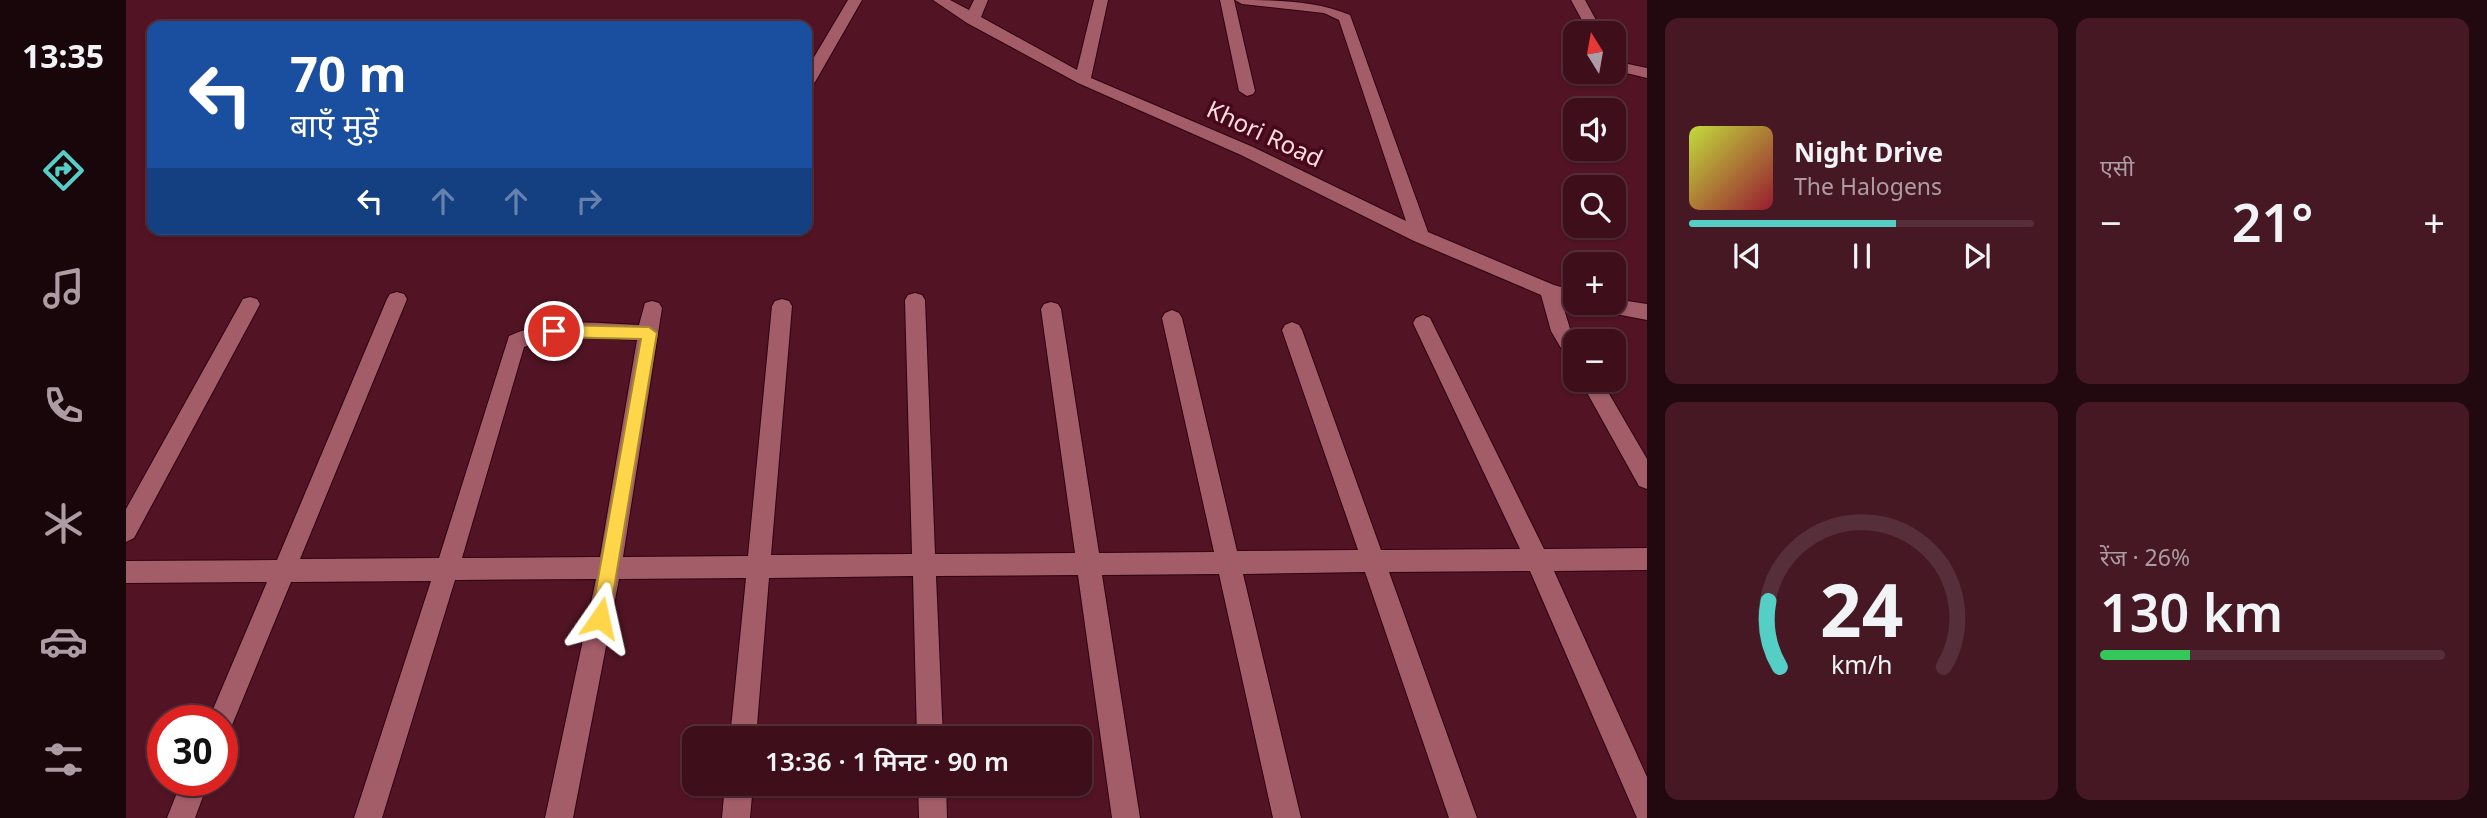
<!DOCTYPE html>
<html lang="hi">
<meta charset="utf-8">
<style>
:root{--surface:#3e0f1b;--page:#451824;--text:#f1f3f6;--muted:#ad9ca3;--line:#572f3a;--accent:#55cec6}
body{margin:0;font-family:"Noto Sans","Noto Sans Devanagari",sans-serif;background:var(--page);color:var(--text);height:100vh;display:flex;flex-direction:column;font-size:26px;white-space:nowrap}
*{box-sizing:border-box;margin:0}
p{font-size:23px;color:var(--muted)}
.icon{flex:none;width:38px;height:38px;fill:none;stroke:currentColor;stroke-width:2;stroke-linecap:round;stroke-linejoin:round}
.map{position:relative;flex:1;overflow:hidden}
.details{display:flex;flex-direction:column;gap:18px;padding:18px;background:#22080f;width:840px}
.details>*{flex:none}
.top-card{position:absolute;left:21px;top:21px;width:665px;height:214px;border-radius:14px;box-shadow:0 2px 5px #0004,0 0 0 2px var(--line);background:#1a4fa0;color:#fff;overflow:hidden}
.needle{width:46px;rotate:349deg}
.buttons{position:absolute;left:1437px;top:21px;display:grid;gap:14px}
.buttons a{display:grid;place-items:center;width:63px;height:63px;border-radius:14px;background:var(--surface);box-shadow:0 2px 5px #0004,0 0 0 2px var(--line);font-size:35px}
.speed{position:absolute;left:21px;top:705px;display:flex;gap:14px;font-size:35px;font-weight:700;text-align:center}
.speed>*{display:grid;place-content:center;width:91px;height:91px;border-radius:50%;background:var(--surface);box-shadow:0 2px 5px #0004,0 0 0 2px var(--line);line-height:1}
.speed .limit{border:10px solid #d22;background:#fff;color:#111}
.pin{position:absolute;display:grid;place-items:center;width:60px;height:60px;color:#fff;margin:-30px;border:4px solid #fff;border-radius:50%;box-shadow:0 2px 7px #0007}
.me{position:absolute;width:77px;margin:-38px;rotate:11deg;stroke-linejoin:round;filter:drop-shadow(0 0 5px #0008)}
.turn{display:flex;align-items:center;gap:24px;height:147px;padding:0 28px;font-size:32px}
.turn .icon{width:91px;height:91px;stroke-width:2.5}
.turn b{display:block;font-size:49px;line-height:60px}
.lanes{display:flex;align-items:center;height:66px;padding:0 28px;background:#0003;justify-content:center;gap:35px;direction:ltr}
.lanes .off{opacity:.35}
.big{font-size:52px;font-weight:600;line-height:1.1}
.details .widget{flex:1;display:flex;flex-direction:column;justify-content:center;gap:10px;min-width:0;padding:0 24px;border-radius:14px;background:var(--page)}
.details .dial{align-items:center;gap:0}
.dial svg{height:182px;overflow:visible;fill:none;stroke:var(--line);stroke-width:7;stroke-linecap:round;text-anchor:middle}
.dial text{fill:var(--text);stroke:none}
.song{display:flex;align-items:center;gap:21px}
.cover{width:84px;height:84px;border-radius:10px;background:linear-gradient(135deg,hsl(70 70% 55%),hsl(350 70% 35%))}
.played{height:7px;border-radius:4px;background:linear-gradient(90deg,var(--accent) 60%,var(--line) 60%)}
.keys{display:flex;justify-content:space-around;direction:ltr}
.heat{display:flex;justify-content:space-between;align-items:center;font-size:38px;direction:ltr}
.charge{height:10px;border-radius:5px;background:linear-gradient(90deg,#34c759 26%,var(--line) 0)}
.details .tiles{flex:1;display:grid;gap:18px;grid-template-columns:repeat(2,1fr)}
.trip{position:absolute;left:556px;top:726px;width:410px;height:70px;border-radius:14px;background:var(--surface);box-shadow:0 2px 5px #0004,0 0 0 2px var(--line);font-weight:600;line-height:70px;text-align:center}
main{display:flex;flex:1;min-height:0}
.tab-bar{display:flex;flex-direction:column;width:126px;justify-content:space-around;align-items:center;background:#19060b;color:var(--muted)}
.tab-bar .icon{width:49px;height:49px}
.tab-bar .selected{color:var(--accent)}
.tab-bar b{font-size:32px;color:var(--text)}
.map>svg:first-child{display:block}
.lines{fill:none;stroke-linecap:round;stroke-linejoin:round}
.minor-casing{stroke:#2f020f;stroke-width:2}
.minor{fill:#a35d69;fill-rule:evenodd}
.route{fill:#ffd54a;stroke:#a68a30;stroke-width:2}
.labels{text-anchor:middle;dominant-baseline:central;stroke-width:7;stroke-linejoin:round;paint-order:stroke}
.street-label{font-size:24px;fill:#fddce0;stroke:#46081a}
</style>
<main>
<nav class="tab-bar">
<b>13:35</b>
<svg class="icon selected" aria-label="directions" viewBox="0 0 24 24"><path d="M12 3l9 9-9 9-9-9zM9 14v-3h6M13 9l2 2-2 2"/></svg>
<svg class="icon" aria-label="music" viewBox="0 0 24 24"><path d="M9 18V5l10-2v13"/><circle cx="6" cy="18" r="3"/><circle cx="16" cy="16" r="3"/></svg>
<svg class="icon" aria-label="phone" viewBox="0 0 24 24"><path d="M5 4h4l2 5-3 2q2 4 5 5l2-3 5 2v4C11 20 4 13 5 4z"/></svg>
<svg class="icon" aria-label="climate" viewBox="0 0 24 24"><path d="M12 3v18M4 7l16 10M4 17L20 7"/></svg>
<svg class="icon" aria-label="car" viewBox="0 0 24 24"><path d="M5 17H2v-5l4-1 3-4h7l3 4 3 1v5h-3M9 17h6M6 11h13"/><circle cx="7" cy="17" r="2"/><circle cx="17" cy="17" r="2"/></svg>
<svg class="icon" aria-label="filters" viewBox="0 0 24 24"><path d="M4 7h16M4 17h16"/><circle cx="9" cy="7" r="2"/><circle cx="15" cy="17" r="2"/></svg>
</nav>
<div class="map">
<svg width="1521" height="818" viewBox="0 0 1521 818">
<rect width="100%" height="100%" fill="#521424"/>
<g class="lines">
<defs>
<path id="minor" d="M722,0H736L689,82L681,87V69Z
M807,0H824L843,10L848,0H862L855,17L951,70L968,0H982L965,78L1127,147L1280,221L1213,20L1198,13L1116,4L1109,0C1148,0 1189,0 1224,15L1302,232L1428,285L1449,291V303H1456L1449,305L1436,302L1444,329L1452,341H1449V362L1442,360L1425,331L1415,295L1288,241L1115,155L952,83L841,23Z
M1094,0H1108L1129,91L1127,94L1121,96L1113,91Z
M1445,0H1459L1477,33H1463Z
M1488,57L1502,64L1521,68V78L1492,71L1488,69Z
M271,292L278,294L281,299L174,559L313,558L383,336C425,317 468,323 513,325L519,303L526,301L533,303L536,308L497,557L622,556L646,306L649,301L656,299L663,301L666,306L645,555L786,554L779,300L782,295L789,293L796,295L799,300L809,554L949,553L915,309L918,304L925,302L932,304L935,309L973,553L1088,552L1036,318L1039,313L1046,310L1053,313L1056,318L1111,551L1232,550L1156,330L1159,325L1166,322L1173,325L1176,330L1255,550L1394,549L1287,323L1290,318L1297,315L1304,318L1418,549L1521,548V570L1428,571L1521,777V818H1511L1404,571L1263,572L1351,818H1323L1239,572L1117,574L1175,818H1147L1093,574L976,575L1014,818H986L952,575L810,576L817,738H791L787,576L643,578L630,738H604L620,578L493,579L447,818H419L470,579L329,580L256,818H228L305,581L165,582L104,730L96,734V721H82L141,582L0,583V561L151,560L261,299L264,294ZM455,337L511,340L474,557L336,558L398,347L419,340Z
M124,297L131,299L134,304L8,538L0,542V509L117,299Z
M1488,299L1521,304V320L1469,310L1462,308L1459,303H1488Z
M1454,380H1475L1521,459V489L1513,486Z
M56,780H83L69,818H41Z
M599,784H627L624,818H596Z
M792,784H820L821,818H793Z"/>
</defs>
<use href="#minor" class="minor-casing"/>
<use href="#minor" class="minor"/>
</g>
<path class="route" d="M428,325L523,327L531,333L483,618L481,624L474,627L468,624L465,618L515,339L428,337L420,331Z"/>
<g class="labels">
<g class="street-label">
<text transform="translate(1139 133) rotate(25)">Khori Road</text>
</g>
</g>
</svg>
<div class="buttons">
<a><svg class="needle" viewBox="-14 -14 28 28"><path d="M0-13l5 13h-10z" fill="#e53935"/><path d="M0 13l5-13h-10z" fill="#ad9ca3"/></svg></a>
<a><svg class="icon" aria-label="sound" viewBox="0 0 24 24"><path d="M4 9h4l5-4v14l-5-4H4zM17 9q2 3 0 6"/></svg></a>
<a><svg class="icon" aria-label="search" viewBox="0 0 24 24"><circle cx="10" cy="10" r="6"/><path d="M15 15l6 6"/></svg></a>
<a>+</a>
<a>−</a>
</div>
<div class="speed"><div class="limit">30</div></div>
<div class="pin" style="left:428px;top:331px;background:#d93025"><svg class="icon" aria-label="arrive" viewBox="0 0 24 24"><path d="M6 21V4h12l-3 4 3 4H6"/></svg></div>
<svg class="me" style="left:474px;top:618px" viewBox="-20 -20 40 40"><path d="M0-17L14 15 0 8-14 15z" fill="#ffd54a" stroke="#fff" stroke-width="4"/></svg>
<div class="trip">13:36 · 1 मिनट · 90 m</div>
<div class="top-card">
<div class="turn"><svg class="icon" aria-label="left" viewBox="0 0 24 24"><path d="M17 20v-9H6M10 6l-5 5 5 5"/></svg><div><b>70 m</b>बाएँ मुड़ें</div></div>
<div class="lanes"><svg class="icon" aria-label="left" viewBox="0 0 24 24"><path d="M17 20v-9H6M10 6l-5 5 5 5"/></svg><svg class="icon off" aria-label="ahead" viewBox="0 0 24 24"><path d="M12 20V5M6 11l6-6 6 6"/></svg><svg class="icon off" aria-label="ahead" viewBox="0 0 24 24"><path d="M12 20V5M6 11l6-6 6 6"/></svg><svg class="icon off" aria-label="right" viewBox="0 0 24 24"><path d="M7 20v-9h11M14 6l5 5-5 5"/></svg></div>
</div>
</div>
<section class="details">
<div class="tiles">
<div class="widget">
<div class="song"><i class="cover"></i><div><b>Night Drive</b><p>The Halogens</p></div></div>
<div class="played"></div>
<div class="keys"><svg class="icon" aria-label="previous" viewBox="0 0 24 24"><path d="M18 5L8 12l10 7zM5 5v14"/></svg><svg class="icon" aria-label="pause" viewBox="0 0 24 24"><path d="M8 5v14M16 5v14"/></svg><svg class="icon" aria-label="next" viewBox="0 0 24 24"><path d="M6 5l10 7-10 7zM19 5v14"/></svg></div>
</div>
<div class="widget"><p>एसी</p>
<div class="heat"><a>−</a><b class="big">21°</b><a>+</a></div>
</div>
<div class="widget dial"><svg viewBox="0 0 100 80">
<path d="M14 69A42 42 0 1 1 86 69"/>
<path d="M14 69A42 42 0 0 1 9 40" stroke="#55cec6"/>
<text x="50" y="56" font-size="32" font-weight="700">24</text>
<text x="50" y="72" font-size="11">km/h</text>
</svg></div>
<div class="widget"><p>रेंज · 26%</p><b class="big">130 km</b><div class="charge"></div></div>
</div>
</section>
</main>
